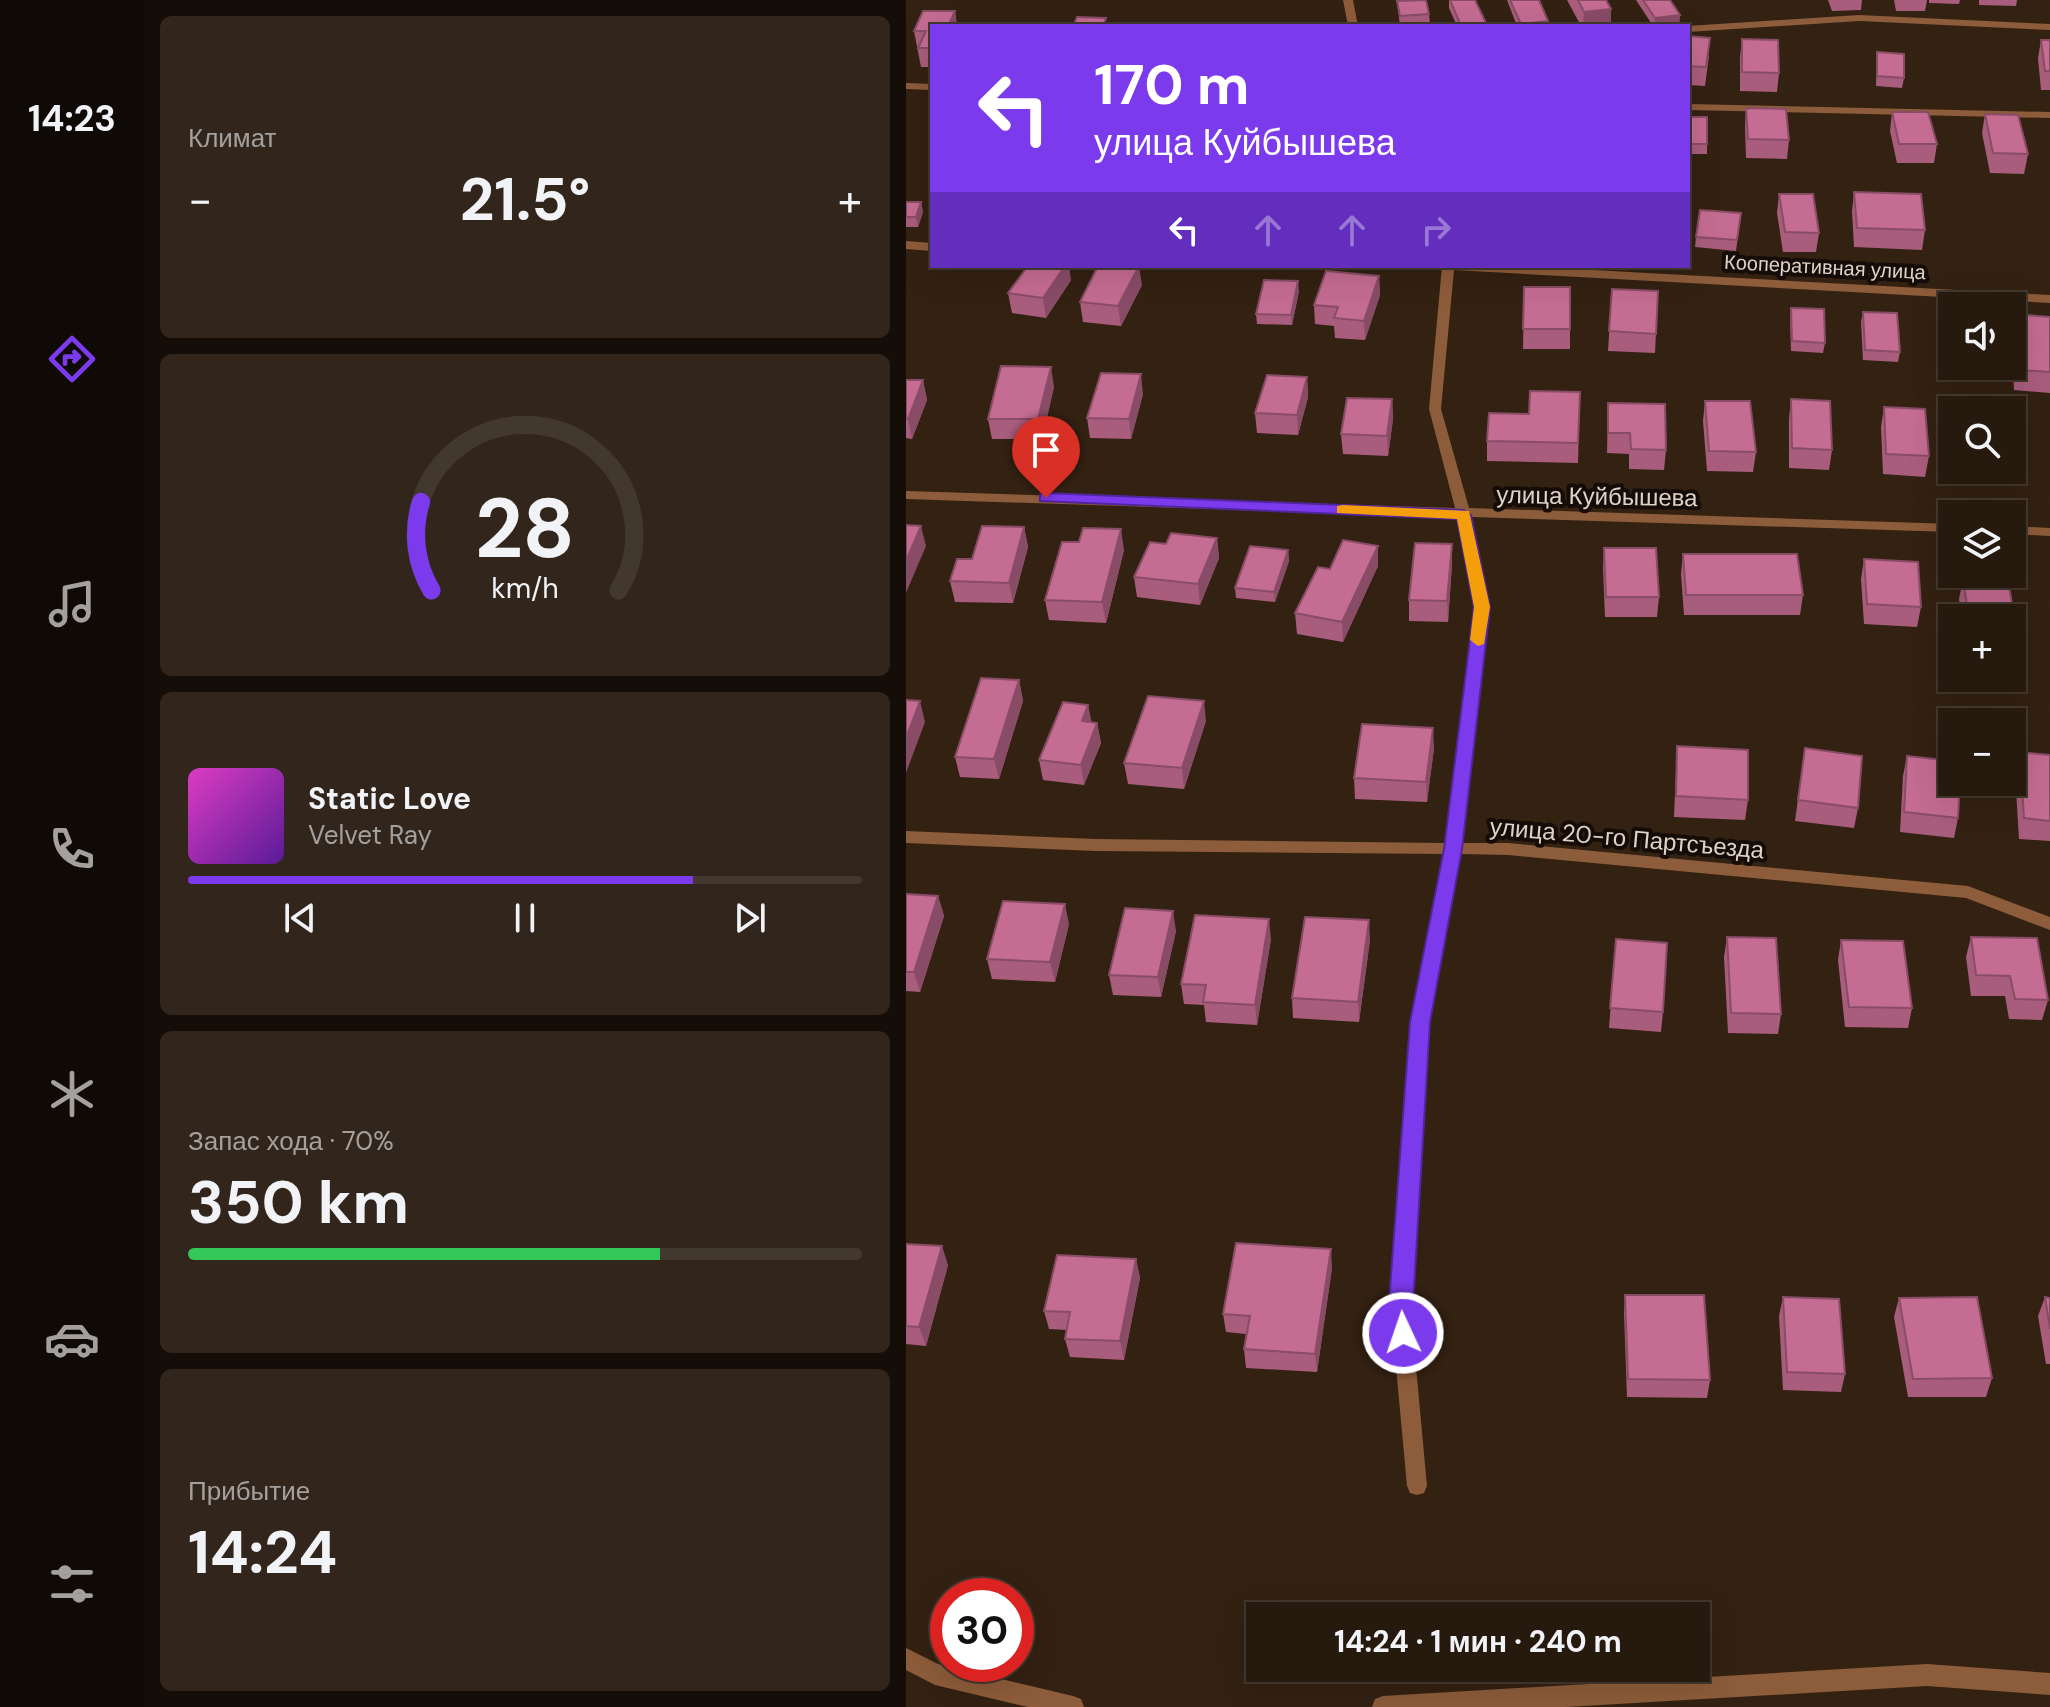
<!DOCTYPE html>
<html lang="ru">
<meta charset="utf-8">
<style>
:root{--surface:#26190e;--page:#32261c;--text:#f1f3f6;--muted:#a4a09e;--line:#42382e;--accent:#7c3aed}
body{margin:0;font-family:"DM Sans",sans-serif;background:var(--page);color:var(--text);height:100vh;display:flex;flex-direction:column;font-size:30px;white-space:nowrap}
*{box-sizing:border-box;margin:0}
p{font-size:26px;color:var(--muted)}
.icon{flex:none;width:44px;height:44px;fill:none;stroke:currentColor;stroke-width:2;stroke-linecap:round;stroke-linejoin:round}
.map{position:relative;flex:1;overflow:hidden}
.panel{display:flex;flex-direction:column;gap:16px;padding:16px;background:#150e08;width:762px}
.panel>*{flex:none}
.top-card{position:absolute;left:24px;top:24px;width:760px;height:244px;border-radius:0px;box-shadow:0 8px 32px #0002,0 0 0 2px var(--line);background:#7c3aed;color:#fff;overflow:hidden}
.buttons{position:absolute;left:1032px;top:292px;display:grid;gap:16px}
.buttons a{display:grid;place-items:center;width:88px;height:88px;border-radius:0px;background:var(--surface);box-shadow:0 8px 32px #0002,0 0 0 2px var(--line);font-size:40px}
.speed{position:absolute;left:24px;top:1578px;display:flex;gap:16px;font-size:40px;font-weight:700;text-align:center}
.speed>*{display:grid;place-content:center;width:104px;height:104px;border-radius:50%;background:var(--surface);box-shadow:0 8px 32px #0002,0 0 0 2px var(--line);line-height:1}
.speed .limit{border:12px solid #d22;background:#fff;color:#111}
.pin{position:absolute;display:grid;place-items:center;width:68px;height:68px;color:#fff;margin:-82px -34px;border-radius:50% 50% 50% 0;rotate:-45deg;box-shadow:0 0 8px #0007}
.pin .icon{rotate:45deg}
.me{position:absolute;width:88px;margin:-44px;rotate:357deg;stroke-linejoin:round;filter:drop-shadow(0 0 6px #0008)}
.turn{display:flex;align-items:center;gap:28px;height:168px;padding:0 32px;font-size:36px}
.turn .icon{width:104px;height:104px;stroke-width:2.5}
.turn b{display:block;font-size:56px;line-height:68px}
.lanes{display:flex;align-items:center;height:76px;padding:0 32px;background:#0003;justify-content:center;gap:40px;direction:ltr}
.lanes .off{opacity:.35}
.big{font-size:60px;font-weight:700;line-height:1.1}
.panel .tile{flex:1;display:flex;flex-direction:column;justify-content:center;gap:12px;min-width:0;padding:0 28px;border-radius:12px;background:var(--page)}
.panel .dial{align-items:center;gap:0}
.dial svg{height:208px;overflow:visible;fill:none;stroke:var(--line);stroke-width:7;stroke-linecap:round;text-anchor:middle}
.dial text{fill:var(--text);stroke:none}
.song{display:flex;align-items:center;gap:24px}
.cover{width:96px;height:96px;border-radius:12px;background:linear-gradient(135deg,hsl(310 70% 55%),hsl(270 70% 35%))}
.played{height:8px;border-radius:4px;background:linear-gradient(90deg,var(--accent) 75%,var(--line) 75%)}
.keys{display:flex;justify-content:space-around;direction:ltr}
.heat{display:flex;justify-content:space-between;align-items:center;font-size:44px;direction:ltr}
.charge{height:12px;border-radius:6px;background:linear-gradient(90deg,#34c759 70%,var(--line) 0)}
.trip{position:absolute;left:340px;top:1602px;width:464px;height:80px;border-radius:0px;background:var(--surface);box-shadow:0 8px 32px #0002,0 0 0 2px var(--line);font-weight:700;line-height:80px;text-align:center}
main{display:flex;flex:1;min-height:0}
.tabs{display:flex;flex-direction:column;width:144px;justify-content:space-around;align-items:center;background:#0f0a06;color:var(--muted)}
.tabs .icon{width:56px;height:56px}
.tabs .on{color:var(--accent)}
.tabs b{font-size:36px;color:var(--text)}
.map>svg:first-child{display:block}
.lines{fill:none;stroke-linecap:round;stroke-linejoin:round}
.minor{fill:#8d5c3a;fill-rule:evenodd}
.tertiary{fill:#8d5c3a;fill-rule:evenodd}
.wall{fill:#a95d7d}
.shaded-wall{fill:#894c66}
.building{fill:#c46c91;stroke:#894c66;stroke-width:2}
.route{fill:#7c3aed;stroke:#51269a;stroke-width:2}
.slow{fill:#f59e0b}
.labels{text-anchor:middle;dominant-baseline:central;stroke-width:8;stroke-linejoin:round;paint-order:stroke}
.far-street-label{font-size:20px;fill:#dfd2c9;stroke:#150c07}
.street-label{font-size:24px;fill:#dfd2c9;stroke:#150c07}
</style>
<main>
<nav class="tabs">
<b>14:23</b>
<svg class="icon on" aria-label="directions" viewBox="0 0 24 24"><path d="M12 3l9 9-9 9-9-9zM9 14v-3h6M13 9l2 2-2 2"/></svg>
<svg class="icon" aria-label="music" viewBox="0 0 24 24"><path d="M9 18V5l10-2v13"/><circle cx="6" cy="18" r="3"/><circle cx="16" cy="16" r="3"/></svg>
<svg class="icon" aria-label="phone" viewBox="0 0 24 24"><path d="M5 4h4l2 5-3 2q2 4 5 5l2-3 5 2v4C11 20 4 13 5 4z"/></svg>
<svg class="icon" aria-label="climate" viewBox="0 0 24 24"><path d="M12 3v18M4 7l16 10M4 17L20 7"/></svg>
<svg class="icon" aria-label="car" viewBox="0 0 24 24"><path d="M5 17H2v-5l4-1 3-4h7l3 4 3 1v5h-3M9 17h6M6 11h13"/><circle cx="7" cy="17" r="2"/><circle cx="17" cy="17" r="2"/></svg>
<svg class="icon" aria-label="filters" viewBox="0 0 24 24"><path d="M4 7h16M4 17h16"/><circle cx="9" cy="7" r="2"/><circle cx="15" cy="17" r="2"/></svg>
</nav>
<section class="panel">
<div class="tile"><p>Климат</p>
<div class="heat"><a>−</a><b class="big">21.5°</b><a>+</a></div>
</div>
<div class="tile dial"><svg viewBox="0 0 100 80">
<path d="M14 69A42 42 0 1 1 86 69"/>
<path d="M14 69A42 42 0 0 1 10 35" stroke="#7c3aed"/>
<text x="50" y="56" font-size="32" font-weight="700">28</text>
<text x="50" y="72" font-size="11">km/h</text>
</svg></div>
<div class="tile">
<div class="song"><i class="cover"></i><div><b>Static Love</b><p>Velvet Ray</p></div></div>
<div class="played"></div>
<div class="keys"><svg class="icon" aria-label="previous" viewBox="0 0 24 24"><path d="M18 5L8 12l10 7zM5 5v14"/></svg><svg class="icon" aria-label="pause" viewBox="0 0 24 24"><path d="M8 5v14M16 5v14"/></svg><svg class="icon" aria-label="next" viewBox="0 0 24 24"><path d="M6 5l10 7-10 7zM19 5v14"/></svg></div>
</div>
<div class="tile"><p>Запас хода · 70%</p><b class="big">350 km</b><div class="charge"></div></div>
<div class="tile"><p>Прибытие</p><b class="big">14:24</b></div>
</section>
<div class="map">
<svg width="1144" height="1707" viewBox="0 0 1144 1707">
<rect width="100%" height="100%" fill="#332112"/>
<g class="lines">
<path class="minor" d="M437,0H447L452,26H442Z
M953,15L1144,24V30L953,21L782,32L781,26Z
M0,83L26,84V90L0,89Z
M782,104L1144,112V118L782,110Z
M0,241L26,243V251L0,249Z
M536,266H613L1144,295V303L548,270L535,409L563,508L1046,524V532L565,517L583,607L556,843H602L1062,886L1144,917V930L1060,898L602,855L554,854L523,1022L504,1302L521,1486L518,1493L511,1495L504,1493L501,1486L484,1302L505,1022L538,854L190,851L0,843V831L190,839L540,843L569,607L551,517L0,499V491L549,508L523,409Z
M1106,526L1144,528V536L1106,534Z"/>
<path class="tertiary" d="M0,1648L32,1664L167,1696L175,1699L178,1707H122L29,1685L0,1670Z
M1021,1664L1144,1673V1695L1021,1686L660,1707H466L469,1699L477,1696Z"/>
</g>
<path class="wall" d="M543,0H569L581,26H551L543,8Z
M601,0H633L642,21V26H611Z
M661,0H700L705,9V26H675Z
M730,0H764L774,15L773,24L747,26Z
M922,0H956L955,10L926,11Z
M988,0H1021L1019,11H990Z
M1023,0H1054L1053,4L1023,3Z
M1073,0H1111L1110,6L1073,5Z
M491,1L523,14L524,24L494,26Z
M49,11L51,26H26V67H15L8,31Z
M782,36L803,56L799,86L782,85Z
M836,39L873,73L871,92L834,91V57Z
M1135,40H1144V90H1135L1132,58Z
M971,52L998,78L996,88L970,86Z
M840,108L883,140L881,159L840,158L839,127Z
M986,112L1031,144L1028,163H991L984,131Z
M1079,114L1122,154L1118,174L1084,173L1076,133Z
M782,117L801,144V154H782Z
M948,192L1019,230L1016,250L948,247L946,211Z
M873,194L913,233L910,252H877L871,213Z
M0,202H15L17,212L12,227H0Z
M835,213L830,251L789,247L790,237Z
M473,276L474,295L459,340L429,338L428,326L409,324L408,305Z
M165,280L140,318L106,313L102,293Z
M236,285L215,326L177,322L174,302Z
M618,287L664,329V349H617Z
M706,289L752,291L749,353L702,351Z
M393,291L386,325L351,324L350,314Z
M885,308L919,343L917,353L885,351L884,318Z
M957,312L994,352L992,362L957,360L955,322Z
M1109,314L1144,317V393L1108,390L1106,356V327Z
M401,377L402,397L392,435L351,433L349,413Z
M0,380H17L21,400L6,439L0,438Z
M148,387L136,439H86L82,419Z
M674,392L672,463L581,461V441L623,414Z
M237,394L225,439L184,438L181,418Z
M486,399L487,419L482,456L437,454L435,434Z
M885,399L926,450L923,470L883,468V419Z
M799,401L850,452L847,472L801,471L797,421Z
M702,403L760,450L758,470L723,469V454L701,453Z
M978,407L1023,456L1019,477L977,474L975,427Z
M1106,436L1109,457L1105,477L1068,476L1067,470H1106Z
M118,527L122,547L107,603L49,602L44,581L66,559Z
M311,538L313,558L294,605L231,597L228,577Z
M546,544V564L542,622L503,621V600Z
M698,548L753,597L751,617H699L697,568Z
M218,550L200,623L143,620L139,600Z
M382,550L383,561L369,602L330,598L329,588Z
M777,554L897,595L894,615H778L775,574Z
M958,559L1015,607L1011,627L958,624L955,579Z
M472,566L437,642L391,634L389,613L424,569Z
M1067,574H1101L1109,621L1106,636V618H1055L1053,599L1057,579H1066Z
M113,680L117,701L93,779L54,777L49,757Z
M182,705L185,722L191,723L195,743L178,785L137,780L133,760Z
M300,721L278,789L222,784L218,763Z
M771,746L842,800L839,820L768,817Z
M528,748L521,802L449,799L448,778Z
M1114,752L1144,755V841L1113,839L1109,773Z
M1001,756L1052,818L1048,838L994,832L997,776Z
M896,769L952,808L948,828L889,821Z
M0,894L32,896L38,916L14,992L0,991Z
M163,924L149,982L86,979L81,959Z
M270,931L255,997L207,995L203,975Z
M821,937L875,1014L872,1034L822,1033L818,957Z
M1065,937L1142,1000L1136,1020L1103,1019L1099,996H1065L1060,957Z
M365,939L351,1025L300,1022L298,1005L278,1004L275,984Z
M710,939L757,1012L755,1032L703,1028Z
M464,940L453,1022L387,1018L386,998Z
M935,940L1006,1008L1002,1028L939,1027L932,960Z
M0,1244L42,1265L20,1346L0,1344Z
M230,1259L234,1278L218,1360L164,1357L159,1339L161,1330L143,1329L138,1311Z
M426,1268L411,1372L340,1368L338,1349L340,1334L320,1332L317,1314Z
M719,1295L804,1380L801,1398L721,1397L718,1314Z
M877,1297L939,1374L935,1392L877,1390L873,1316Z
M1139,1297L1144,1298V1364H1140L1132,1316Z
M993,1298L1086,1378L1080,1397H1002L988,1317Z"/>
<path class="shaded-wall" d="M705,9V26H677L678,12Z
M49,11L51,26H42Z
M774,15L773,24L748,26L749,18Z
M15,202L17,212L12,227L10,217Z
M159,266H163L165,280L140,318L137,298Z
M233,266L236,285L215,326L212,306Z
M473,276L474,295L459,340L458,321Z
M392,281L393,291L386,325L385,315Z
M145,367L148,387L136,439L132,419Z
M235,374L237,394L225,439L223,419Z
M401,377L402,397L392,435L391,415Z
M17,380L21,400L6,439L2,419Z
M486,399L487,419L482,456L481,436Z
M15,526L20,546L0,593V561Z
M118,527L122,547L107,603L103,583Z
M215,529L218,550L200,623L196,602Z
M311,538L313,558L294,605L292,584Z
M546,544V564L542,622L541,601Z
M472,546V566L437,642L436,622Z
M382,550L383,561L369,602L368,592Z
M113,680L117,701L93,779L88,759Z
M14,701L19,722L0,773V738Z
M298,701L300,721L278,789L276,768Z
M182,705L186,725L176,721Z
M191,723L195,743L178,785L175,765Z
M527,728L528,748L521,802L520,782Z
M32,896L38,916L14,992L8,972Z
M159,904L163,924L149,982L144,962Z
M267,911L270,931L255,997L252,977Z
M363,919L365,939L351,1025L349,1005Z
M463,920L464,940L453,1022L452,1002Z
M36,1246L42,1265L20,1346L13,1327Z
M425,1249L426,1268L411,1372L409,1354Z
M230,1259L234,1278L218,1360L214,1341Z"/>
<path class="building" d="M520,0L523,14L494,16L491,1Z
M544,0H569L581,25L555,26Z
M604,0H633L642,21L615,24Z
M672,0H700L705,9L678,12Z
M737,0H764L774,15L749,18Z
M17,11H49L42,26H26V48H12L20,31H8Z
M171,17L200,18L197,26H167Z
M245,25H274V26H244Z
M782,36L804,38L800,67L782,66Z
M836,39L872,40L873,73L836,72Z
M1135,40H1144V71H1139Z
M971,52L998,54V78L971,76Z
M840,108L880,109L883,140L842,139Z
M986,112H1022L1031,144H993Z
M1079,114L1112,115L1122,154L1087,153Z
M782,117H801V144H782Z
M948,192L1015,194L1019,230L951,228Z
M873,194H907L913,233L879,232Z
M0,202H15L10,217H0Z
M794,210L835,213L831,240L790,237Z
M122,266H159L137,298L102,293Z
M192,266H233L212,306L174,302Z
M420,271L473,276L458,321L428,318L432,307L408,305Z
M358,280L392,281L385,315L350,314Z
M618,287H664V329H617Z
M706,289L752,291L750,334L703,331Z
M885,308L918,309L919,343L886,341Z
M957,312L991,313L994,352L959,350Z
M1109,314L1144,317V372L1113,370Z
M95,366L145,367L132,419H82Z
M195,373L235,374L223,419L181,418Z
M361,375L401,377L391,415L349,413Z
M0,380H17L2,419L0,418Z
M624,391L674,392L672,443L581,441L583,413L623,414Z
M441,398L486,399L481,436L435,434Z
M885,399L924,401L926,450L886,448Z
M799,401H844L850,452L803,451Z
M702,403L759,404L760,450L725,449L724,433H702Z
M978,407L1019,409L1023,456L980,454Z
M1106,436L1109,457H1106Z
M0,525L15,526L0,561Z
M76,526L118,527L103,583L44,581L51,559H66Z
M177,528L215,529L196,602L139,600L156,542H173Z
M265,533L311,538L292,584L228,577L244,542L260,544Z
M437,540L472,546L436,622L389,613L412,567L424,569Z
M509,543L546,544L541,601L503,600Z
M344,546L382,550L368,592L329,588Z
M698,548H750L753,597H700Z
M777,554H891L897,595H780Z
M958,559L1012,562L1015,607L961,604Z
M1070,574H1101L1109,621H1106V618H1063L1057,579H1071Z
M75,678L113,680L88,759L49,757Z
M242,696L298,701L276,768L218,763Z
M0,700L14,701L0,738Z
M157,702L182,705L176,721L191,723L175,765L133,760Z
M456,724L527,728L520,782L448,778Z
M771,746L842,750V800L770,796Z
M899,748L956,756L952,808L892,800Z
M1114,752L1144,755V821L1118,818Z
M1001,756L1046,761V782H1054L1052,818L998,812Z
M0,894L32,896L8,972H0Z
M97,901L159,904L144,962L81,959Z
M219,908L267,911L252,977L203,975Z
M289,915L363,919L349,1005L297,1002L300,985L275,984Z
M399,917L463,920L452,1002L386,998Z
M821,937L870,938L875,1014L825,1013Z
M1065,937L1131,938L1142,1000L1109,999L1104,976L1070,975Z
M710,939L761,943L757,1012L704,1008Z
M935,940L997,941L1006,1008L943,1007Z
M330,1243L425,1249L409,1354L338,1349L344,1316L317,1314Z
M0,1244L36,1246L13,1327L0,1326Z
M151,1255L230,1259L214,1341L159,1339L164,1312L138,1311Z
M719,1295H798L804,1380L722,1379Z
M877,1297L933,1299L939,1374L881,1372Z
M1071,1297L1086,1378L1007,1379L993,1298Z
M1139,1297L1144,1298V1329Z"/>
<path class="route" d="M140,493L558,510L565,515L584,607L556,849L524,1022L505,1339L497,1342L489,1339L483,1302L504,1022L538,849L568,607L551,519L134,501V494Z"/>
<path class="slow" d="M437,505L563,511L584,607L578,644L572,646L564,640L568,607L551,519L431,513V506Z"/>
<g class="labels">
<g class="far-street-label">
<text transform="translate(919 267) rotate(3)">Кооперативная улица</text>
</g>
<g class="street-label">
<text transform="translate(691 496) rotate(1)">улица Куйбышева</text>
<text transform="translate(721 838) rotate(5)">улица 20-го Партсъезда</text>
</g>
</g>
</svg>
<div class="buttons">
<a><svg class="icon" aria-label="sound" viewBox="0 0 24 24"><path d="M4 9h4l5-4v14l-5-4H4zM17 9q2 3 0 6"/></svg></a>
<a><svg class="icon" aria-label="search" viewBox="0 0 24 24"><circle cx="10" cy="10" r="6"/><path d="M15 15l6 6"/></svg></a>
<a><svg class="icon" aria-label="layers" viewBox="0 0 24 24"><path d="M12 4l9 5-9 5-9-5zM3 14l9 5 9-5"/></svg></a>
<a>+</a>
<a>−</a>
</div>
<div class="speed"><div class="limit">30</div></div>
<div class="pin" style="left:140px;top:498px;background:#d93025"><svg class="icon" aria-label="arrive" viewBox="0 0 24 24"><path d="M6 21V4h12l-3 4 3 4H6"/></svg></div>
<svg class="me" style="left:497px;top:1333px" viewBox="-20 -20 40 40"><circle r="17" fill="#7c3aed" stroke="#fff" stroke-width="3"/><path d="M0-11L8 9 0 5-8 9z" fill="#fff"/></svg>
<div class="trip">14:24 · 1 мин · 240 m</div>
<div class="top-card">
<div class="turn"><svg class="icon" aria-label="left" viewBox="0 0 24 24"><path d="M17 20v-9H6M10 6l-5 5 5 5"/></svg><div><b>170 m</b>улица Куйбышева</div></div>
<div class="lanes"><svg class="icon" aria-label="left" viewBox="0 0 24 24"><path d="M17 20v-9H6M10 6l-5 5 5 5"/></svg><svg class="icon off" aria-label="ahead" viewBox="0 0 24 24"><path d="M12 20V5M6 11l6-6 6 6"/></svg><svg class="icon off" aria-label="ahead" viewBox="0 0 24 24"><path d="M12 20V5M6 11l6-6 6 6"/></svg><svg class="icon off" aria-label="right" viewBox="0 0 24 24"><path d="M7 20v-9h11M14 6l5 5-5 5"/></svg></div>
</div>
</div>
</main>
